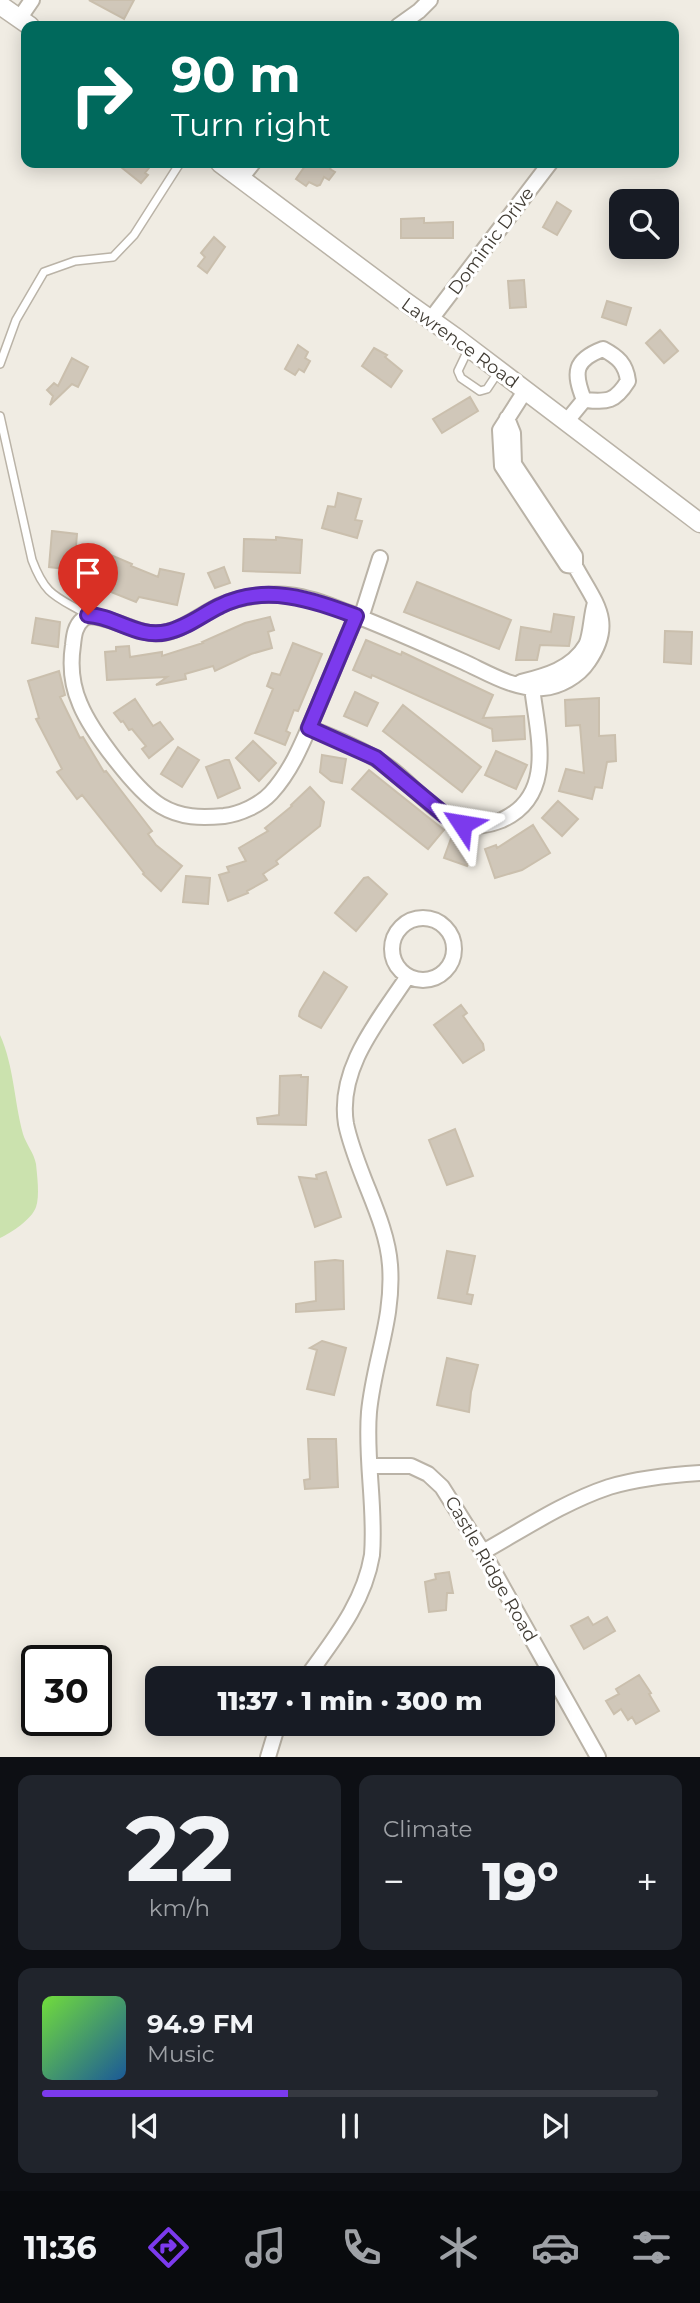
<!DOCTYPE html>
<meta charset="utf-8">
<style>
:root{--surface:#171b24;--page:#20242c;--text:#f1f3f6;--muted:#9ea1a6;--line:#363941;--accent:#7c3aed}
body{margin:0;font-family:Montserrat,sans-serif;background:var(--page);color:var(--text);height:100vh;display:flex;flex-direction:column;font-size:26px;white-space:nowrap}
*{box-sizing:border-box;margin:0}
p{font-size:23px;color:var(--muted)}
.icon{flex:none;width:38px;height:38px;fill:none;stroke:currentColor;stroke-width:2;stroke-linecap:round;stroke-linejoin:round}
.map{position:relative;height:1757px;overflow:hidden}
.sheet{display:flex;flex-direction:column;gap:18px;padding:18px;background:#0d0f14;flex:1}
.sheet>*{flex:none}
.guide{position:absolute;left:21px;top:21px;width:658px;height:147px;border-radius:14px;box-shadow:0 4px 18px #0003;background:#00695c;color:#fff;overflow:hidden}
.fabs{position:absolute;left:609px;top:189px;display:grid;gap:14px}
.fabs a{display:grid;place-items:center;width:70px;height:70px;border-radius:14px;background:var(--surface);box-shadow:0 4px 18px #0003;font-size:35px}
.speed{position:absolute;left:21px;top:1645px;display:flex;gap:14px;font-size:35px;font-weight:700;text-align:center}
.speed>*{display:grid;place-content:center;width:91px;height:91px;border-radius:50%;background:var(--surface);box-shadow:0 4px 18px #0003;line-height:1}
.speed .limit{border:4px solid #111;border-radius:10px;background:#fff;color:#111}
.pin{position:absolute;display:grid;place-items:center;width:60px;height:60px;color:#fff;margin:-72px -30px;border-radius:50% 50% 50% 0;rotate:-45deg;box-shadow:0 0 7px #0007}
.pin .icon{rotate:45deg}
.me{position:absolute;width:77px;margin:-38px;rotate:303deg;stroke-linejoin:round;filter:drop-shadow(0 0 5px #0008)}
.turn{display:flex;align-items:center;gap:24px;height:147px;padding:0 35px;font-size:32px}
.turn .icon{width:91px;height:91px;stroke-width:2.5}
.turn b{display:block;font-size:49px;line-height:60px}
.big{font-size:52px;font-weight:800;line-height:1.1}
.sheet .tile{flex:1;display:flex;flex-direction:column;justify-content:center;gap:10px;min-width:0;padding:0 24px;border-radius:14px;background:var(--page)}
.sheet .dial{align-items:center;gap:0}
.dial b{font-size:91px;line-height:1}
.song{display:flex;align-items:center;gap:21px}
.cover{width:84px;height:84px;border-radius:10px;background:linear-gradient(135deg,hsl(100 70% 55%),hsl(210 70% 35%))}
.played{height:7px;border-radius:4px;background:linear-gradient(90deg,var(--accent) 40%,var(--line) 40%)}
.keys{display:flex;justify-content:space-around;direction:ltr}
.heat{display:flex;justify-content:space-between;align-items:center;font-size:38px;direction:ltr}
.sheet .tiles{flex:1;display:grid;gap:18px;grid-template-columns:1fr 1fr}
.tile:last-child{grid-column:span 2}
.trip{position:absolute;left:145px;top:1666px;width:410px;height:70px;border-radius:14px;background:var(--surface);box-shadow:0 4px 18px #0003;font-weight:800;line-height:70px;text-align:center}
.dock{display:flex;height:112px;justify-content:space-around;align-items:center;background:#090b0e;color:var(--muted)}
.dock .icon{width:49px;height:49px}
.dock .selected{color:var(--accent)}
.dock b{font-size:32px;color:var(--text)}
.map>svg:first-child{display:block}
.green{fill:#cbe2ae}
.building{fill:#d0c7b9;stroke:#cabfad;stroke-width:2}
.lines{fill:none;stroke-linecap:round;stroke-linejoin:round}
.service-casing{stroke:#bab3a7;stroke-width:10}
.minor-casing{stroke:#bab3a7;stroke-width:18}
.tertiary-casing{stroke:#bab3a7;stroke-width:21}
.service{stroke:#fff;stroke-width:7}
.minor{stroke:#fff;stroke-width:14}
.tertiary{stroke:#fff;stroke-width:18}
.route-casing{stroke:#51269a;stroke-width:18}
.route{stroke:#7c3aed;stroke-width:12}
.labels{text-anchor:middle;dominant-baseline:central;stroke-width:6;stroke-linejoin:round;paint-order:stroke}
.street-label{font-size:18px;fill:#413c34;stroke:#fff}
</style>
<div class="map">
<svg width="700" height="1757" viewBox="0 0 700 1757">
<rect width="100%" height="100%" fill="#f0ece3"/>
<path class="green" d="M0,1035C14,1066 14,1101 23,1134C26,1144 34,1153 36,1164C37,1175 40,1196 36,1207C32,1219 11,1233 0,1238Z"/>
<path class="building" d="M89,0H134L124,19Z
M116,163H143L149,168L145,173L148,175L141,183Z
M307,163H334L330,169L335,172L329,180L324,177L320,185L317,186L309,182L306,186L296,179Z
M557,202L571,211L557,235L543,227Z
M424,218V223L453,222V238H401V219Z
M214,237L225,247L207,273L198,266L205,257L201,253Z
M524,280L526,307L510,308L508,281Z
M607,301L631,308L626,325L602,317Z
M660,330L678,351L664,363L646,343Z
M298,345L308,352L305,358L310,361L304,372L299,369L295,375L285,369Z
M374,348L387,355L385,357L402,371L391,387L362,366Z
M72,358L88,367L78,387L72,384L50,405L53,396L47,390L54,383L58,386Z
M470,397L478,411L442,433L433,419Z
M338,493L361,499L355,520L362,521L357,538L322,528L328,506L335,507Z
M52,531L77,534L74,570L49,567Z
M276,537L302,540L300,573L243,571L244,539L276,540Z
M94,551L110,558L111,555L132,564L131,566L158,577L160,569L184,574L177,605L139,597L136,602L91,584L93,580L83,575Z
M224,567L230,583L215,588L208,573Z
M417,582L511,620L499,649L404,612Z
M554,614L574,617L569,646L540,645L537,660H516L521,627L551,632Z
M270,617L274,630L268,632L272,648L251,654L215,671L213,666L185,674L186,679L156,685L167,677L107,680L105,652L116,651V647L129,646L130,657L162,652V656L203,643L202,642L245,623Z
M36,618L60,622L58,647L32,643Z
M665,631L692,632L691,664L664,662Z
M366,640L401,655L402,652L493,695L483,718L524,716L525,739L493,741L492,729L372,675L371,678L353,670Z
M293,643L322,654L298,711L294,710L286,731L290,733L285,745L255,733L273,689L267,686L272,673L280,675Z
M59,671L65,695L60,697L80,738L83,737L104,772L106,771L152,831L148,834L156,845L182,866L161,891L143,874L144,873L82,795L77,799L57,772L62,769L36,719L39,718L28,681Z
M355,692L378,703L367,726L344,716Z
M599,698V736L615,735L616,761L607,762L602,788L595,787L592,799L559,791L566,769L584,773L580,725L566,726L565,700Z
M135,699L153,726L160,722L173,739L149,758L142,749L146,746L132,729L129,730L123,721L121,722L114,713Z
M403,705L481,767L462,792L383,731Z
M253,741L276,763L259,781L236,758Z
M178,747L199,760L182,787L161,774Z
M496,751L527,765L516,789L485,775Z
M322,755L346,759L342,783L331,781L320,772Z
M225,760H229L240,788L218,798L206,767Z
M369,770L444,830L428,849L352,789Z
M310,787L324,802L320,826L276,861L278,864L263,874L267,880L247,891L248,893L228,901L219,875L229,872L227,867L246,861L239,848L268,831L265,828L292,806L291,805Z
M558,801L578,819L562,836L542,818Z
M533,825L550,853L522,870L495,878L485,849L496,845L497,848Z
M453,833L476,842L467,866L444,858Z
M186,876L210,878L208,904L183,902Z
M368,877L387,894L356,931L335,913L364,878Z
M324,972L347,987L321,1028L303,1019L299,1016L300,1011Z
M461,1005L467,1013L463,1016L483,1044L484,1050L463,1063L434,1025Z
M301,1075V1077H308L306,1125L258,1124L257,1118L279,1115L280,1076Z
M455,1129L473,1176L447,1185L429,1140Z
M326,1172L341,1217L315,1227L299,1177L317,1179L316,1175Z
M447,1251L475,1256L467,1294L473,1295L471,1304L438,1298Z
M335,1260L343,1261L344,1309L296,1312V1304L316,1301L315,1262Z
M322,1341L346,1348L334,1395L307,1389L317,1350L310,1348Z
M447,1358L478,1365L471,1392L469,1412L437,1405Z
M308,1439H336L338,1487L305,1489L304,1480L310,1479Z
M449,1572L453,1593H447L446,1610L429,1612L425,1582L436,1579L435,1574Z
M588,1617L593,1625L607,1617L615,1631L584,1649L571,1626Z
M639,1675L651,1693L649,1694L659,1711L636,1724L632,1717L628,1720L621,1709L614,1714L606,1701L619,1694L616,1689Z"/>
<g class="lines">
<defs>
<path id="service" d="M468,350L458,371L461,378L480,391L487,389L499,371
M0,364L16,320L44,272L75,261L113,257L134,235L180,163
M0,416L32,560C46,597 56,596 88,615"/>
<path id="minor" d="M19,19L32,0
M398,26L419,11L430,0
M241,178L253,163
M431,319L550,163
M525,391L500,430L502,466L567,565L575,566
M566,422L584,400C573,372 574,360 603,349C618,357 626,364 628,381C615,402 608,402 584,400
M356,616C343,647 330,678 317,709C304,739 293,769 271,793C260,805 240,814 224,816C201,818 181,818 161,806C136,791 91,731 80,704C72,686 70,665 73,645C74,635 75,626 83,619C94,609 134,632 151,633C159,634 166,633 174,630C191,624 205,612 221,605C246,594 283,591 309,599C323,602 336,608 349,613C388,628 426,645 464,662C488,673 515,690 543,688C559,687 579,676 588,662C616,622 595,603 575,566V556L514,464L513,433L507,418
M361,618L380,558
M521,682C545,676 572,669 586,645C591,636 591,615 595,603
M309,728C337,739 365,750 390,768C413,785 433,813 461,823C474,828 490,825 502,820C557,795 537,733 532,687
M392 949a31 31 0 1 1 62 0a31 31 0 1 1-62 0Z
M371,1466H411L428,1474L442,1487L483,1552L598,1757
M483,1552C524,1529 564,1502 609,1487C639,1478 669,1475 700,1473
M306,1678C334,1639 364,1603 372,1555C376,1507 365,1459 369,1412C374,1360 394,1319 390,1265C388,1236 375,1207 364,1179C357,1161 350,1143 346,1124C337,1068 379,1020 408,976
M268,1757L278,1724"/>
<path id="tertiary" d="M0,5L30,26
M220,163L403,300L455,337L700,523"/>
</defs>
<use href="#service" class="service-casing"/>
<use href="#minor" class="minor-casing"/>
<use href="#tertiary" class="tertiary-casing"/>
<use href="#service" class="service"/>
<use href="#minor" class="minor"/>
<use href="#tertiary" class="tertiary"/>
</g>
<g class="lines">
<defs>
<path id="route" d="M88,615C115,616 138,639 167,632C186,628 203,614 220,606C266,583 312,600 356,616L309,728L376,758L446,816L462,824"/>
</defs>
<use href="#route" class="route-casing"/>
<use href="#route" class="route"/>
</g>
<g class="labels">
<g class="street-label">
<text transform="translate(491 241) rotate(-53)">Dominic Drive</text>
<text transform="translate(460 343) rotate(36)">Lawrence Road</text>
<text transform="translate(491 1569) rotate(60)">Castle Ridge Road</text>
</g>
</g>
</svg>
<div class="fabs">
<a><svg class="icon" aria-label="search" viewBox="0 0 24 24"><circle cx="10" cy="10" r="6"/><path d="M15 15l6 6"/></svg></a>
</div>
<div class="speed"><div class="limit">30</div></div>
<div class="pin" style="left:88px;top:615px;background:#d93025"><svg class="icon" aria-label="arrive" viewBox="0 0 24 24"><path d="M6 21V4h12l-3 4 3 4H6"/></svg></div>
<svg class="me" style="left:462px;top:824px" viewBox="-20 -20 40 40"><path d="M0-17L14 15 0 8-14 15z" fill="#7c3aed" stroke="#fff" stroke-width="4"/></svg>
<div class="trip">11:37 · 1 min · 300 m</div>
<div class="guide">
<div class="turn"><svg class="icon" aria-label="right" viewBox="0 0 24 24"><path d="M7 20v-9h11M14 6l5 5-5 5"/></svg><div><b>90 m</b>Turn right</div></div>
</div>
</div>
<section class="sheet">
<div class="tiles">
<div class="tile dial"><b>22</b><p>km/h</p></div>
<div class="tile"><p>Climate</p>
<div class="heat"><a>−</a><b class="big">19°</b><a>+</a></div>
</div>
<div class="tile">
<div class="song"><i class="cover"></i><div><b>94.9 FM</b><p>Music</p></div></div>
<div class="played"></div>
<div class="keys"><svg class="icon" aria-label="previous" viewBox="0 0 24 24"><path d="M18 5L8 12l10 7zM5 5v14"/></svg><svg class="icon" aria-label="pause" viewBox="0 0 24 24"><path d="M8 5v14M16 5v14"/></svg><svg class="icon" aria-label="next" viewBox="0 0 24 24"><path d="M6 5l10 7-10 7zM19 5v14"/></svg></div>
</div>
</div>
</section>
<nav class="dock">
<b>11:36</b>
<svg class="icon selected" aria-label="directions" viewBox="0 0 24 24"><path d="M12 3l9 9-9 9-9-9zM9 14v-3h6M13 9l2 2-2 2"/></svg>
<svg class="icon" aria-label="music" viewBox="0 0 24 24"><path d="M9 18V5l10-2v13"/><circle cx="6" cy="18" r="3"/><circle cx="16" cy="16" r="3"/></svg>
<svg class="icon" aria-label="phone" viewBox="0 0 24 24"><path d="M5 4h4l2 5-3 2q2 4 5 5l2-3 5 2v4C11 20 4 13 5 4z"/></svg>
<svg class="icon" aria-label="climate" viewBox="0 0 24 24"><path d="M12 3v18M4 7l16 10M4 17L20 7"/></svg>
<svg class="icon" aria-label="car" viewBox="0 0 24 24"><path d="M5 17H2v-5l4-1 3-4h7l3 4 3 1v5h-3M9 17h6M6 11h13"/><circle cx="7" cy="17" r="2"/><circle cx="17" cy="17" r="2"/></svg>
<svg class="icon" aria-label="filters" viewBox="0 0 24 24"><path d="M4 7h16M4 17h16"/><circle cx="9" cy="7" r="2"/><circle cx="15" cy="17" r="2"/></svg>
</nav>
